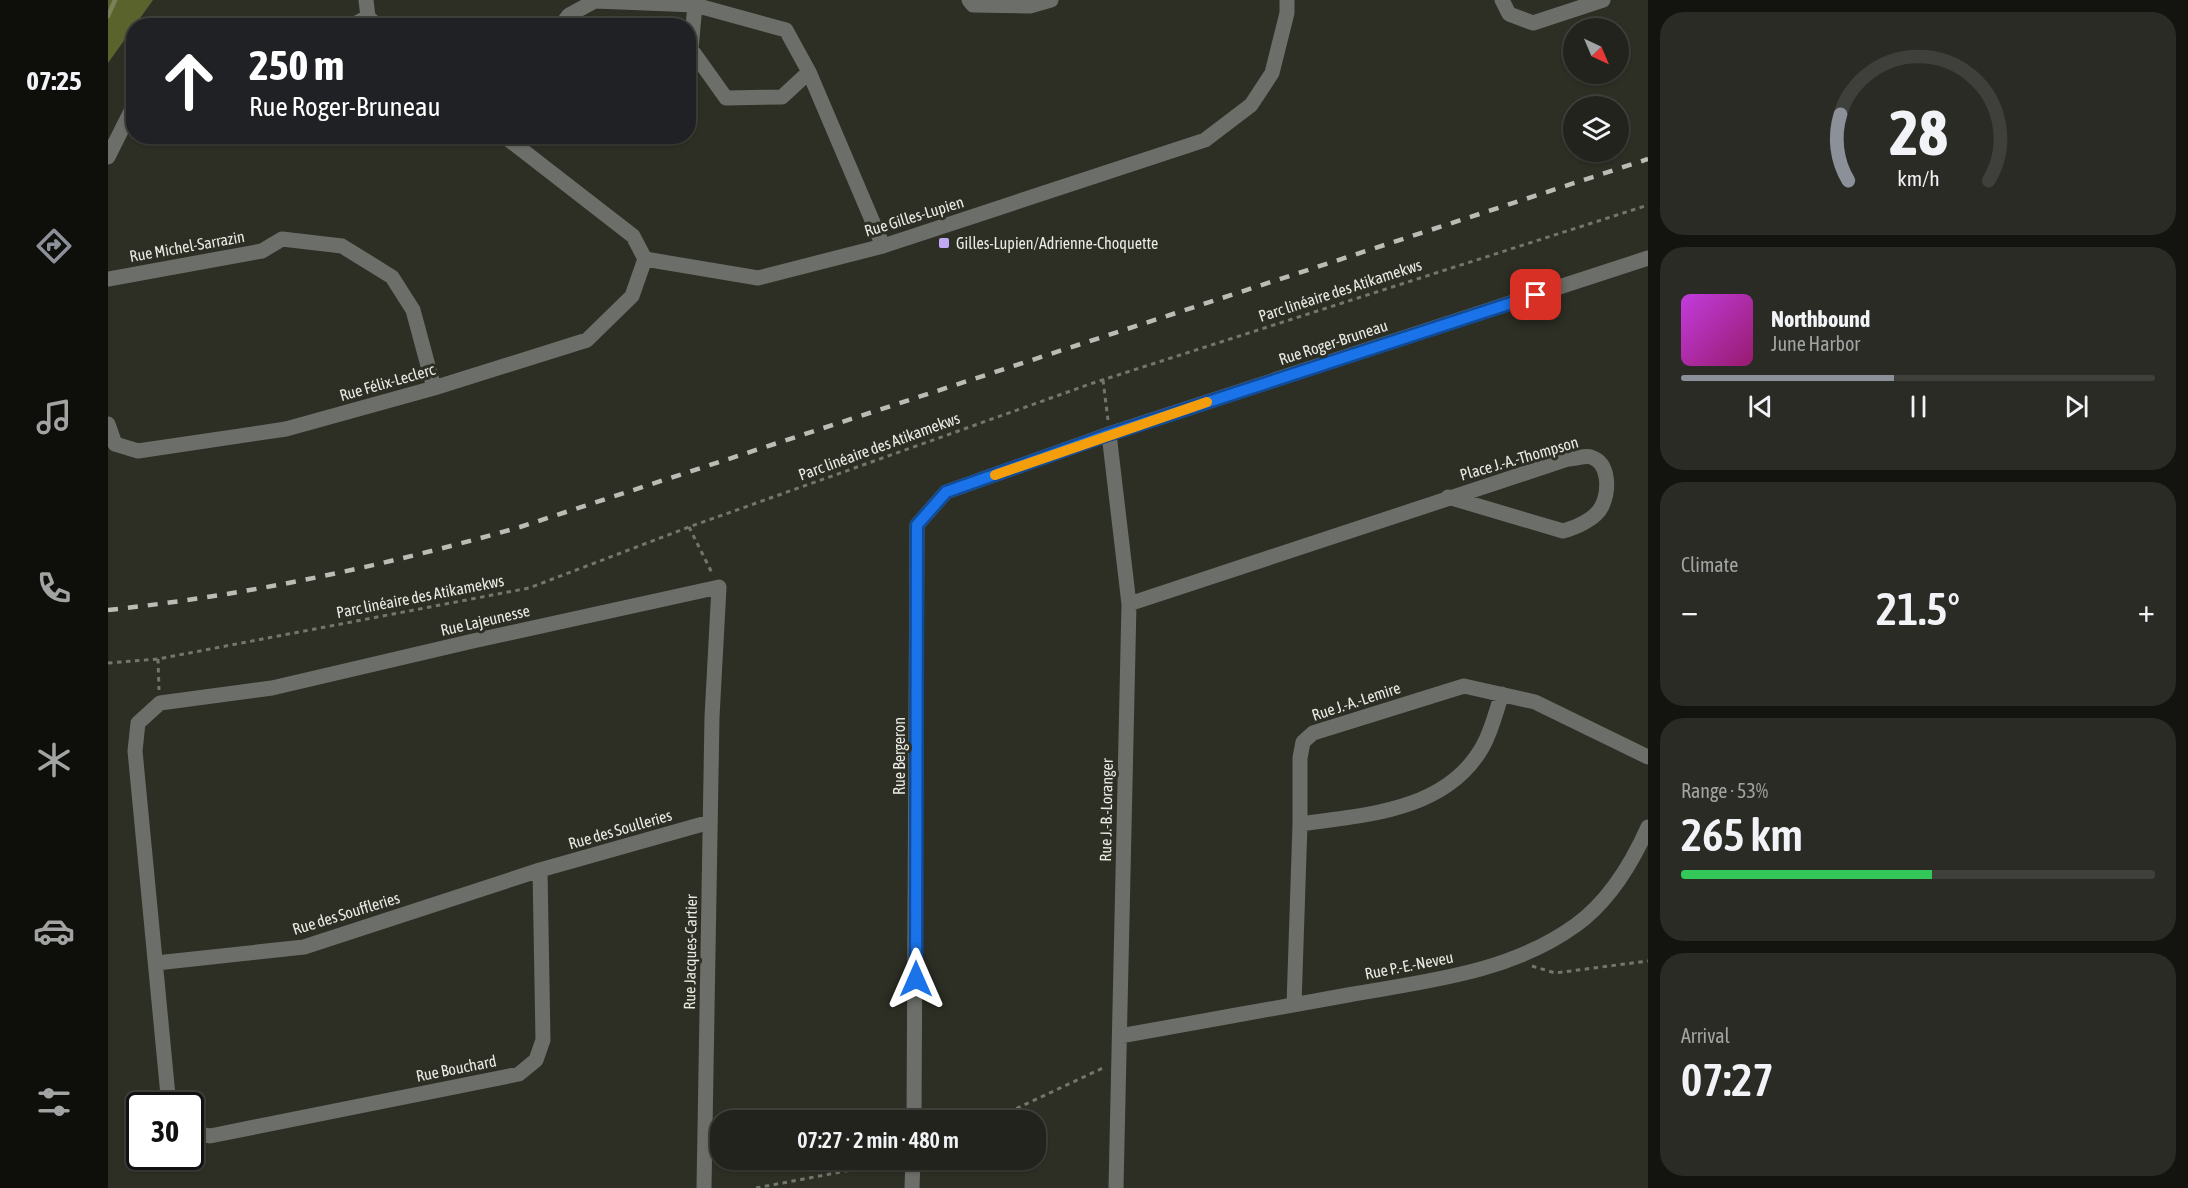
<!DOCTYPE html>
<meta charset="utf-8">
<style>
:root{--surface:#22231c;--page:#2a2b25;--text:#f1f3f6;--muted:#a2a4a3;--line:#3f403b;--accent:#8c9099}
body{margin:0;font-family:"Asap Condensed",sans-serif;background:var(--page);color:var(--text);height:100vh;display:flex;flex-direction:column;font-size:22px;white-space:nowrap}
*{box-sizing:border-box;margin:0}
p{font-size:20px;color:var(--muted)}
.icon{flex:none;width:33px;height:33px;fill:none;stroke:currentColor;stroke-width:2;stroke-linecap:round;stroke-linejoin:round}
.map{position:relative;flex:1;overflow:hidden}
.sheet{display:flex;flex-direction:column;gap:12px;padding:12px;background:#13130f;width:540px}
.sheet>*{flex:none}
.banner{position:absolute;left:18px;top:18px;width:570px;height:126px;border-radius:24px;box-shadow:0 2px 4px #0004,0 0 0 2px var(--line);background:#202124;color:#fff;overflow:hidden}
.needle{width:39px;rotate:136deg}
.tools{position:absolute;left:1455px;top:18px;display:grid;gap:12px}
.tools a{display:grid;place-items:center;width:66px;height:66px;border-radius:50%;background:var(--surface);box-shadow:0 2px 4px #0004,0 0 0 2px var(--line);font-size:30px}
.speed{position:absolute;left:18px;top:1092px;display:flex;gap:12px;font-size:30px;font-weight:700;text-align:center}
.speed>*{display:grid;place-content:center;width:78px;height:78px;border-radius:50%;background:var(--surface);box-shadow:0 2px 4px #0004,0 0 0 2px var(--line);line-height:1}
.speed .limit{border:3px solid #111;border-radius:9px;background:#fff;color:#111}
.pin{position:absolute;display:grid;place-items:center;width:51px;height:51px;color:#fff;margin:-26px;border-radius:12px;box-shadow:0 3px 9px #0006}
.me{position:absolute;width:66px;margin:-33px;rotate:0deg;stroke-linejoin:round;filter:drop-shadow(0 0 4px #0008)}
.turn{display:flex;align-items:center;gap:21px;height:126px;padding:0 24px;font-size:27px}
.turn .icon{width:78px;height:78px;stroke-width:2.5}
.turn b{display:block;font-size:42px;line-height:51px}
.big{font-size:45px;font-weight:600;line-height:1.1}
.sheet .card{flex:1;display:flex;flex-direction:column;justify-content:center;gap:9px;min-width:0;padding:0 21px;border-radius:24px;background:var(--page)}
.sheet .dial{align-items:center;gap:0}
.dial svg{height:156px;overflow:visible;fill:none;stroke:var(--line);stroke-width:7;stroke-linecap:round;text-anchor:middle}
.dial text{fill:var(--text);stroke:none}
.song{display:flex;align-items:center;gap:18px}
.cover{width:72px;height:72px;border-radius:9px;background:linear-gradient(135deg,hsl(290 70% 55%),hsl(320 70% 35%))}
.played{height:6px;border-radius:3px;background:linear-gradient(90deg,var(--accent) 45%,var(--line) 45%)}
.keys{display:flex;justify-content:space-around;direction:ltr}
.heat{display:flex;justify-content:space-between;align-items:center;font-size:33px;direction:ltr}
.charge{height:9px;border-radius:4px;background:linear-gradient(90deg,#34c759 53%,var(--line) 0)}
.trip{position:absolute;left:602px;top:1110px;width:336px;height:60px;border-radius:24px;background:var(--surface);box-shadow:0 2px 4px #0004,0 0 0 2px var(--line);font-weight:600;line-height:60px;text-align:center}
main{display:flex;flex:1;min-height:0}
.dock{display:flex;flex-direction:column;width:108px;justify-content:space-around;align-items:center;background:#0e0e0b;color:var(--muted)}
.dock .icon{width:42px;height:42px}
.dock .active{color:var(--accent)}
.dock b{font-size:27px;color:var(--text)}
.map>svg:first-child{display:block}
.forest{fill:#5a632c}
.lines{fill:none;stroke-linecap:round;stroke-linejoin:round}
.stream{stroke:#7a8159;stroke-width:4.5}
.path{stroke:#74766d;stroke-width:3;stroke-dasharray:4.5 4.5;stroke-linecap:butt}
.street{stroke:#6c6e69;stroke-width:15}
.rail{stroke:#bbbcb5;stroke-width:4.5;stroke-dasharray:10 10;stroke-linecap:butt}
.route-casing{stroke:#114b97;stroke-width:15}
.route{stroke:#1a73e8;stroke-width:10}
.slow{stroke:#f59e0b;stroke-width:10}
.poi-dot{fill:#bfa9f4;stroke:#2d2f25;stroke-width:2}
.labels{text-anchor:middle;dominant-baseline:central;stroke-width:6;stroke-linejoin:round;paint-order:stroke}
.street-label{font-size:16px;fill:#e9eae4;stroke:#2d2f25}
.poi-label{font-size:16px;fill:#e9eae4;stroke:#2d2f25;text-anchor:start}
</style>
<main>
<nav class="dock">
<b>07:25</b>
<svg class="icon active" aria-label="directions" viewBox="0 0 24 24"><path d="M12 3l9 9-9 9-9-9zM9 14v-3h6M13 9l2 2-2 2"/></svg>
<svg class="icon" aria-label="music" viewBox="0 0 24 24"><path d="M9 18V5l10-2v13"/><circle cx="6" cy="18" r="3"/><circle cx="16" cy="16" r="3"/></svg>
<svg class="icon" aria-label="phone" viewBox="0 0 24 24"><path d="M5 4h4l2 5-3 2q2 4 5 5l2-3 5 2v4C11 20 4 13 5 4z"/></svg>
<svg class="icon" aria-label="climate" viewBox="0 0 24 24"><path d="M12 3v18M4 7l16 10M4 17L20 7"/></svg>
<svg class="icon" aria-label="car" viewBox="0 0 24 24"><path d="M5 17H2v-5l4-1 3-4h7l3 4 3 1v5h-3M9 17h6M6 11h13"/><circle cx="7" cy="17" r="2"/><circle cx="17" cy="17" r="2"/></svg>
<svg class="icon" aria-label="filters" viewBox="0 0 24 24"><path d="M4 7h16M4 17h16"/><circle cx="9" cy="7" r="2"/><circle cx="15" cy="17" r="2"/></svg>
</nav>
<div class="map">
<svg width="1540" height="1188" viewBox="0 0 1540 1188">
<rect width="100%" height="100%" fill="#2d2f25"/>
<path class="forest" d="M0,0H45L0,63Z"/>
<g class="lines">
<path class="stream" d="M0,16L7,0"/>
<path class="path" d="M995,380L1000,420
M581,527L604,573
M50,659L51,690
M0,663L50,659L421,588L581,527L985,383L1540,205
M1424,966L1447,973L1540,961
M884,1120L997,1067
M648,1188L791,1161"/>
<path class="street" d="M258,0L260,17L270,26
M861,0L865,5L922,6L943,0
M1394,0L1401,14L1425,23L1495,0
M587,5L583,49L618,98L674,97L701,72
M243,26L260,17
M453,26L461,15L487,1L587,5L678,30L701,72L775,246
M396,136L525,236L537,259
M0,157L26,105
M537,259L650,278L775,246L1097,140L1143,105L1164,73L1179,13V0
M0,279L154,251L174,239L234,246L284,277L305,310L326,388
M0,424L7,444L30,451L178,429L326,388L479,340L524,296L537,259
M1001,434L1021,604L1008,1188
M1021,604L1460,459C1468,459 1477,455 1483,457C1502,463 1501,491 1494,506C1488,519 1467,528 1455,531L1340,497
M1192,824C1258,815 1339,811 1375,746C1384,730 1388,711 1394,694
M48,963L196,947L432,870L602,822
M1186,1005L1192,824V758L1195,742L1205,733L1356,686L1427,702L1540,757
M1012,1036C1088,1022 1164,1009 1240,995C1318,981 1402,973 1468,925C1501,901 1524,863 1540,827
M61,1106L27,751L30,723L52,703L164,688L365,641L611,587L604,717L596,1188
M806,1120L809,525L838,492L1001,434L1540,258
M82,1132L102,1136L411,1074L428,1060L435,1040L432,870
M804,1188L805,1160"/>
<path class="rail" d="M0,610C141,595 276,566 412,527L1540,159"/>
</g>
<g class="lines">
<defs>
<path id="route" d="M808,979L809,525L838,492L1002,434L1428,295"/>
</defs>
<use href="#route" class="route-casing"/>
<use href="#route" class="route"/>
<path class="slow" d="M887,475L1099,402"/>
</g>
<rect class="poi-dot" x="830" y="237" width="12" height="12" rx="3"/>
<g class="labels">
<g class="street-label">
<text transform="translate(806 216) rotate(-17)">Rue Gilles-Lupien</text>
<text transform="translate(79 246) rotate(-10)">Rue Michel-Sarrazin</text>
<text transform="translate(1232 290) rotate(-18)">Parc linéaire des Atikamekws</text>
<text transform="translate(1225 342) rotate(-18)">Rue Roger-Bruneau</text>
<text transform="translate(279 382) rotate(-16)">Rue Félix-Leclerc</text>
<text transform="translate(771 446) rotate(-20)">Parc linéaire des Atikamekws</text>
<text transform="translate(1411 458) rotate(-16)">Place J.-A.-Thompson</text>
<text transform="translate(312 596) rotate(-11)">Parc linéaire des Atikamekws</text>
<text transform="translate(377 620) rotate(-13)">Rue Lajeunesse</text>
<text transform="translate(1248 701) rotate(-18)">Rue J.-A.-Lemire</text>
<text transform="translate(791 756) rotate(-90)">Rue Bergeron</text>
<text transform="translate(998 810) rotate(-89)">Rue J.-B.-Loranger</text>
<text transform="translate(512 829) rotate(-16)">Rue des Soulleries</text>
<text transform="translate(238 913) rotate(-17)">Rue des Souffleries</text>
<text transform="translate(582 952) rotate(-89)">Rue Jacques-Cartier</text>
<text transform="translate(1301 965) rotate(-11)">Rue P.-E.-Neveu</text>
<text transform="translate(348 1068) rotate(-11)">Rue Bouchard</text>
</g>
<g class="poi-label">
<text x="848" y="243">Gilles-Lupien/Adrienne-Choquette</text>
</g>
</g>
</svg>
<div class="tools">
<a><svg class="needle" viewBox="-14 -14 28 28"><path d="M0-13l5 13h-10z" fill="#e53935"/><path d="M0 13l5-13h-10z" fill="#a2a4a3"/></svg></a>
<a><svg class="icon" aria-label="layers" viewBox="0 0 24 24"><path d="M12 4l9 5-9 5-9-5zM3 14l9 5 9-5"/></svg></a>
</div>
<div class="speed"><div class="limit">30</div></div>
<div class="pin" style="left:1428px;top:295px;background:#d93025"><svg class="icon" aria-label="arrive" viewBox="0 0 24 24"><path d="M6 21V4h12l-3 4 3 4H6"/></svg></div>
<svg class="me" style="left:808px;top:979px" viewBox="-20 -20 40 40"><path d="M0-17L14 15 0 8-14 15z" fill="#1a73e8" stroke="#fff" stroke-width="4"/></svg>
<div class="trip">07:27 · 2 min · 480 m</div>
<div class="banner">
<div class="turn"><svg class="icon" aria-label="ahead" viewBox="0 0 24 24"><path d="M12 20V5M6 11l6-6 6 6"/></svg><div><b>250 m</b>Rue Roger-Bruneau</div></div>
</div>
</div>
<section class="sheet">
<div class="card dial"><svg viewBox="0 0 100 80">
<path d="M14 69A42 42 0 1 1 86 69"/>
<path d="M14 69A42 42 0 0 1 10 35" stroke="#8c9099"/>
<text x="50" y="56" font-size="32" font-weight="700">28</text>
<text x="50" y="72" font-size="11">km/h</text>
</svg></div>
<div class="card">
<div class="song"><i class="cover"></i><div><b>Northbound</b><p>June Harbor</p></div></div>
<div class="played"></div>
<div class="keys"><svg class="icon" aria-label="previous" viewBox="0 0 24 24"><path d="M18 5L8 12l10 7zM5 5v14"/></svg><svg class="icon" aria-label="pause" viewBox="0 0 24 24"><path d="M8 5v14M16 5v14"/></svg><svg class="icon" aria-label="next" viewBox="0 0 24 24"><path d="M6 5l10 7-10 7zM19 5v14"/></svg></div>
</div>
<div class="card"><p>Climate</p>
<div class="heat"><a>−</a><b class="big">21.5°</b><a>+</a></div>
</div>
<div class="card"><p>Range · 53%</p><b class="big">265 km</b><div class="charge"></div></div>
<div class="card"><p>Arrival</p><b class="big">07:27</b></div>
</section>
</main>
